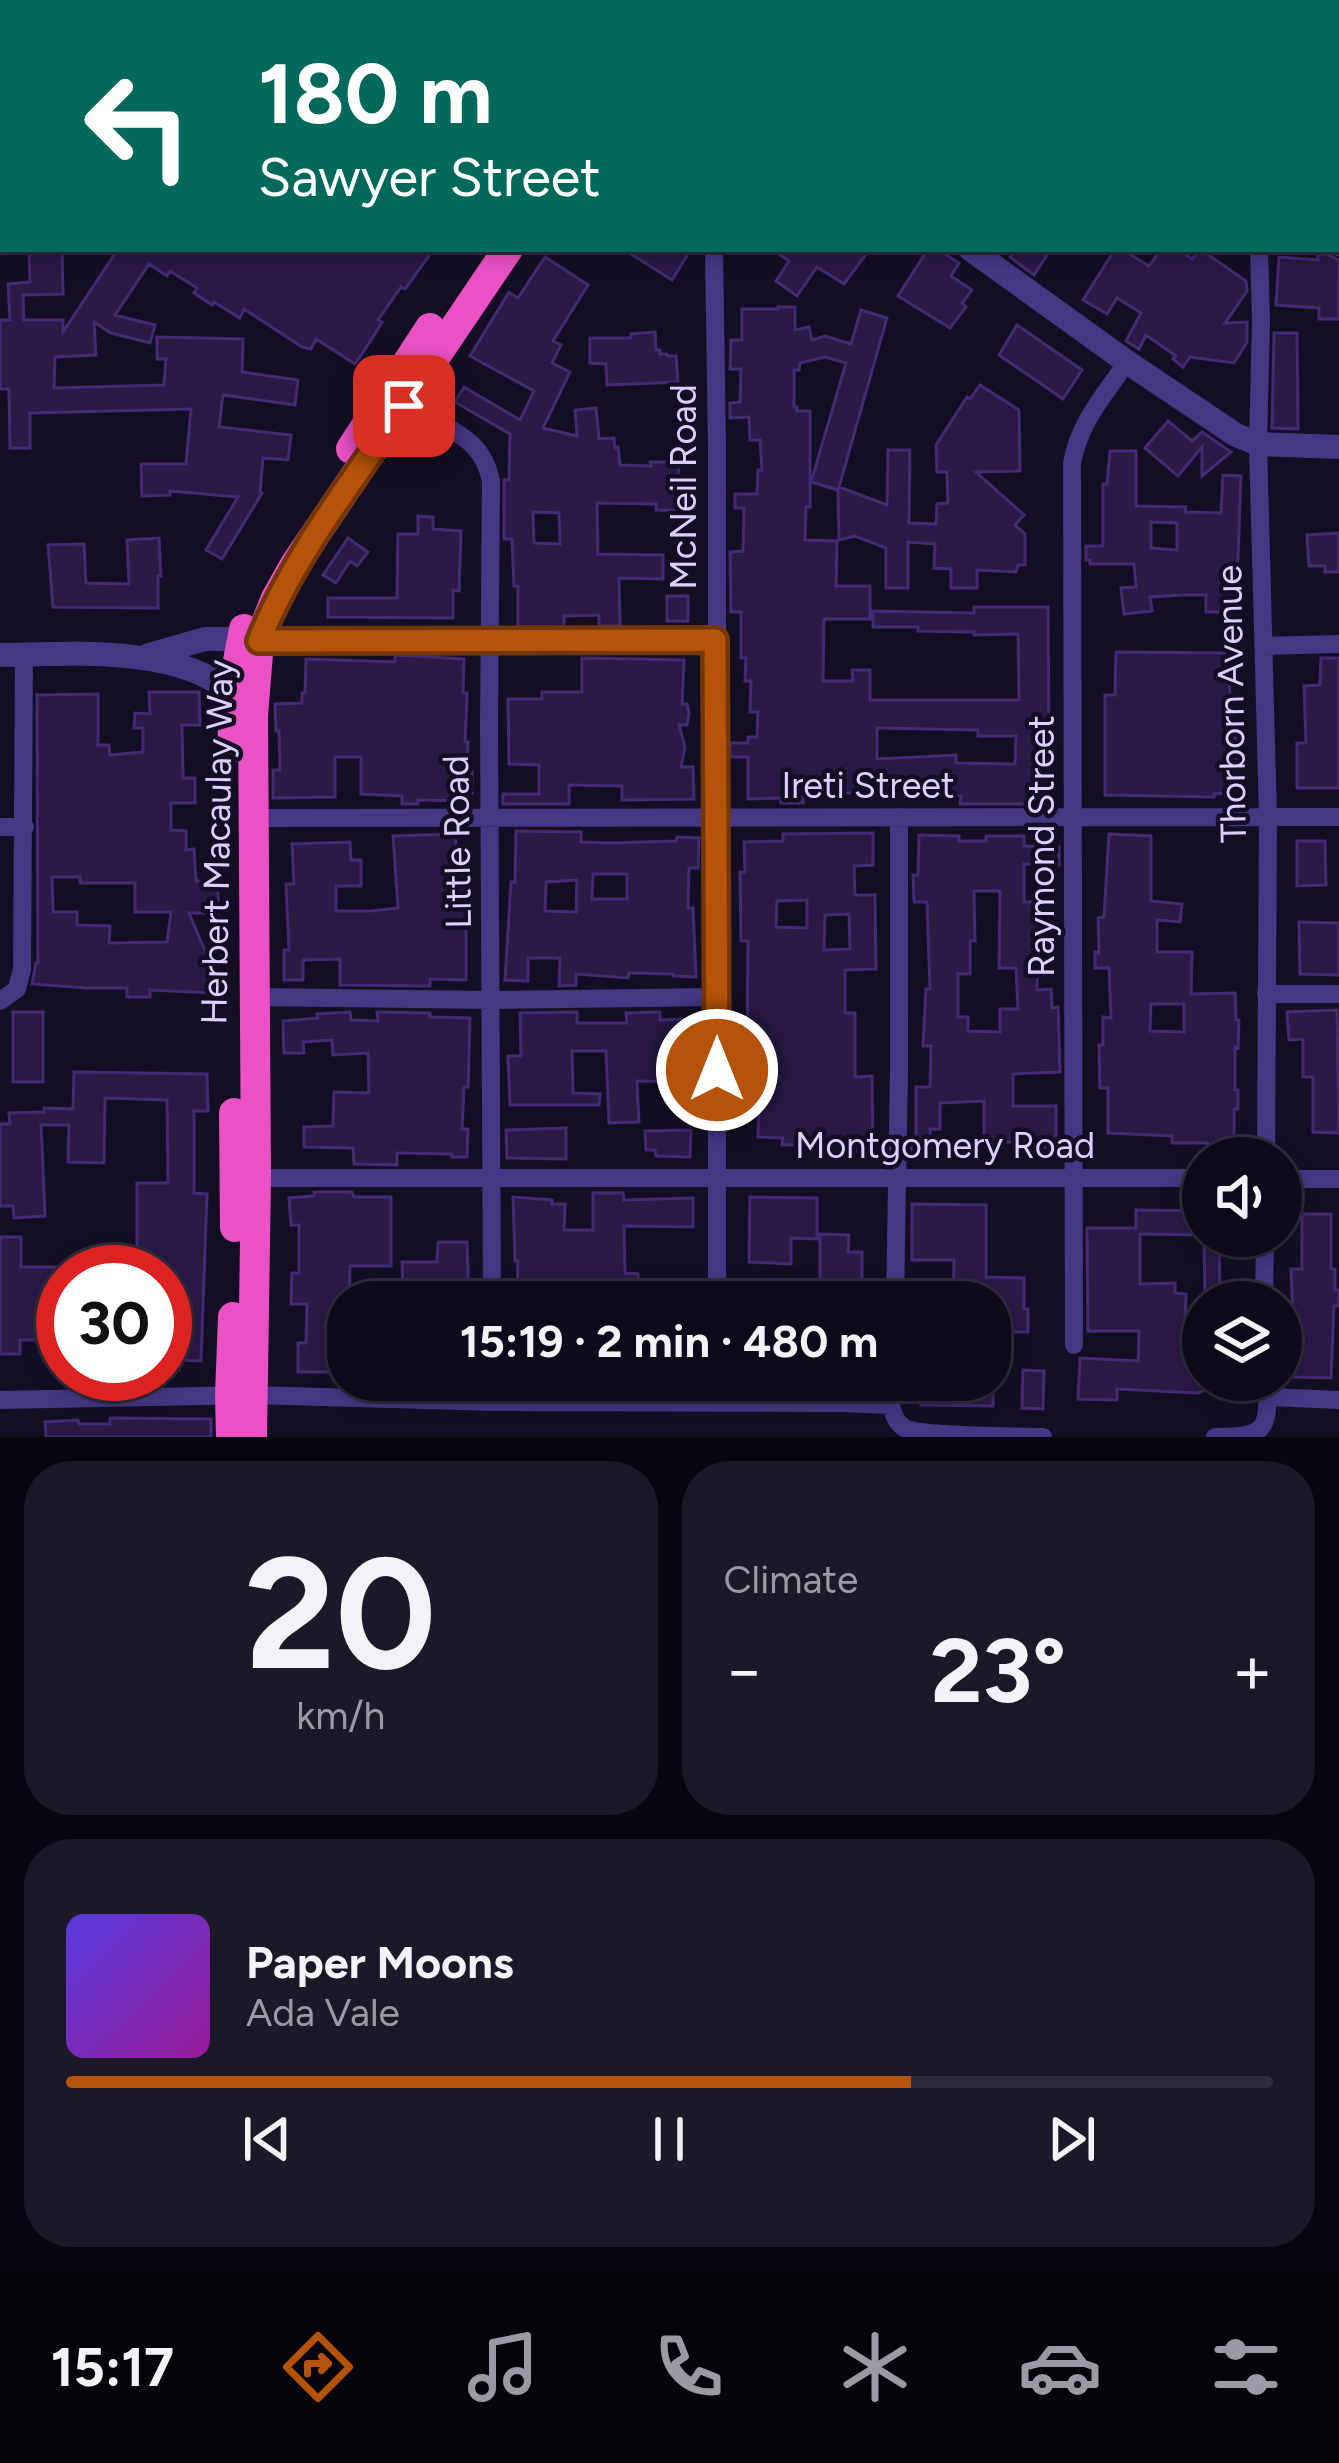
<!DOCTYPE html>
<meta charset="utf-8">
<style>
:root{--surface:#0f0a1b;--page:#1d1828;--text:#f1f3f6;--muted:#9b9aa3;--line:#2f2b3a;--accent:#b45309}
body{margin:0;font-family:Figtree,sans-serif;background:var(--page);color:var(--text);height:100vh;display:flex;flex-direction:column;font-size:45px;white-space:nowrap}
*{box-sizing:border-box;margin:0}
p{font-size:39px;color:var(--muted)}
.icon{flex:none;width:66px;height:66px;fill:none;stroke:currentColor;stroke-width:2;stroke-linecap:round;stroke-linejoin:round}
.map{position:relative;height:1437px;overflow:hidden}
.sheet{display:flex;flex-direction:column;gap:24px;padding:24px;background:#08060f;flex:1}
.sheet>*{flex:none}
.guide{position:absolute;left:0px;top:0px;width:1341px;height:252px;box-shadow:0 6px 18px #0003,0 0 0 3px var(--line);background:#00695c;color:#fff;overflow:hidden}
.tools{position:absolute;left:1182px;top:1137px;display:grid;gap:24px}
.tools a{display:grid;place-items:center;width:120px;height:120px;border-radius:50%;background:var(--surface);box-shadow:0 6px 18px #0003,0 0 0 3px var(--line);font-size:60px}
.speed{position:absolute;left:36px;top:1245px;display:flex;gap:24px;font-size:60px;font-weight:700;text-align:center}
.speed>*{display:grid;place-content:center;width:156px;height:156px;border-radius:50%;background:var(--surface);box-shadow:0 6px 18px #0003,0 0 0 3px var(--line);line-height:1}
.speed .limit{border:18px solid #d22;background:#fff;color:#111}
.pin{position:absolute;display:grid;place-items:center;width:102px;height:102px;color:#fff;margin:-51px;border-radius:24px;box-shadow:0 6px 18px #0006}
.me{position:absolute;width:132px;margin:-66px;rotate:0deg;stroke-linejoin:round;filter:drop-shadow(0 0 9px #0008)}
.turn{display:flex;align-items:center;gap:42px;height:252px;padding:0 60px;font-size:54px}
.turn .icon{width:156px;height:156px;stroke-width:2.5}
.turn b{display:block;font-size:84px;line-height:102px}
.big{font-size:90px;font-weight:700;line-height:1.1}
.sheet .tile{flex:1;display:flex;flex-direction:column;justify-content:center;gap:18px;min-width:0;padding:0 42px;border-radius:48px;background:var(--page)}
.sheet .dial{align-items:center;gap:0}
.dial b{font-size:156px;line-height:1}
.song{display:flex;align-items:center;gap:36px}
.cover{width:144px;height:144px;border-radius:18px;background:linear-gradient(135deg,hsl(250 70% 55%),hsl(300 70% 35%))}
.played{height:12px;border-radius:6px;background:linear-gradient(90deg,var(--accent) 70%,var(--line) 70%)}
.keys{display:flex;justify-content:space-around;direction:ltr}
.heat{display:flex;justify-content:space-between;align-items:center;font-size:66px;direction:ltr}
.sheet .tiles{flex:1;display:grid;gap:24px;grid-template-columns:1fr 1fr}
.tile:last-child{grid-column:span 2}
.trip{position:absolute;left:327px;top:1281px;width:684px;height:120px;border-radius:48px;background:var(--surface);box-shadow:0 6px 18px #0003,0 0 0 3px var(--line);font-weight:700;line-height:120px;text-align:center}
.dock{display:flex;height:192px;justify-content:space-around;align-items:center;background:#06040b;color:var(--muted)}
.dock .icon{width:84px;height:84px}
.dock .selected{color:var(--accent)}
.dock b{font-size:54px;color:var(--text)}
.map>svg:first-child{display:block}
.building{fill:#281945;stroke:#422b72;stroke-width:3;fill-rule:evenodd}
.lines{fill:none;stroke-linecap:round;stroke-linejoin:round}
.minor{stroke:#443784;stroke-width:18}
.tertiary{stroke:#443784;stroke-width:24}
.trunk{stroke:#ea51c5;stroke-width:30}
.route-casing{stroke:#753606;stroke-width:30}
.route{stroke:#b45309;stroke-width:21}
.labels{text-anchor:middle;dominant-baseline:central;stroke-width:9;stroke-linejoin:round;paint-order:stroke}
.street-label{font-size:36px;fill:#dcd0ff;stroke:#140e24}
</style>
<div class="map">
<svg width="1339" height="1437" viewBox="0 0 1339 1437">
<rect width="100%" height="100%" fill="#140e24"/>
<path class="building" d="M29,249H62L63,294L23,295L24,320H63V332L118,249H434L405,289L401,287L378,320L382,322L373,337L355,364L316,339L311,349L302,347L244,309L240,318L214,302L212,305L194,293L197,288L170,271L167,276L149,264L115,315L155,325L150,343L111,333L94,322L96,355L55,357L54,388L164,385L166,359H157V337L243,339L242,372L298,380L295,405L223,395L219,427L291,435L288,460L263,458L260,492L262,493L222,559L206,550L238,497L170,491V495L142,496L141,464H186L191,409L30,413V448H10L9,389H0V320H10L8,284L30,282Z
M623,249H679L688,254L672,280Z
M771,249H870L844,284L817,267L797,296L776,281L789,261Z
M928,249H937L959,263L951,276L972,290L962,303L966,307L950,328L898,296Z
M1015,249H1051L1034,275L1010,257Z
M1115,249H1121L1149,266L1161,249H1178L1192,259L1200,249L1246,281L1247,291L1225,323L1247,322V342L1234,363L1190,357L1183,367L1173,359L1176,356L1146,335L1139,349L1126,341L1141,313L1117,298L1107,314L1083,300Z
M1318,254H1326L1339,260V319H1319V308L1276,305L1279,257L1318,260Z
M545,257L588,285L553,341L561,345L552,363L570,372L543,428L577,436L575,410L596,408L599,439L614,438L615,448L618,447L620,465L651,466L650,462H679L678,480H689L688,511L656,510V504L597,503L598,554L663,555V579L619,578L620,626H599V615L564,616V627H518V586H514L512,539H504V480H509L510,434L455,402L464,387L520,420L534,391L470,356L509,292L518,298ZM533,512L559,513L560,544L534,543Z
M778,307H795V330L809,327L812,340L825,336L851,344L861,310L887,318L839,487L887,505L888,450H910L909,523L936,524L937,504L948,503L947,472H937L936,445L967,397L970,399L980,385L1019,410L1020,471L976,472L1024,515L1015,525L1025,534V565H1018L1016,572L977,570V588H951V569L934,568L935,544L908,542V588H886V548L855,536L839,540L838,490L811,482L846,363L825,357L800,363L799,370H794V407H797V411H810V507H806L805,540L837,541L836,586H870V619H824L823,681H853L852,670H870V700H1019L1018,634L974,635V632L918,631V627H873V611L974,613V607H1048L1049,726L1046,795H1043V804H960L961,796H910V792H898L803,794V803H781V798L748,799V757H730V743H748V737H757L758,712H750L751,681H745L746,658H741V612H731L730,552L743,551L744,508H735V494H757L758,470H762L760,440H750L749,417L730,418V403L740,402L741,369H730L731,340H742V309H778ZM877,728L978,730V736H1016L1015,764L956,763V755L877,759Z
M1017,325L1082,370L1063,399L999,355Z
M655,332L656,350H660V354H667L668,356H676L678,382L607,385L606,364L590,363V338H631V334Z
M1274,333H1297L1298,429L1272,428Z
M1168,421L1192,441L1202,432L1231,452L1202,476V447L1178,476L1145,448Z
M1110,451H1136V506L1186,507L1185,512L1221,513L1223,475L1241,476L1236,612H1206V595H1183L1150,597L1152,611L1124,614L1121,588L1136,587L1134,564H1090V560H1086V546H1103V484H1107ZM1151,522L1177,523V550L1151,548Z
M418,516L433,517V529L461,531L459,591L453,590V618L328,617V598H397L398,534H418Z
M1339,533V572H1325V566H1309L1307,535Z
M159,538L161,576H158V608L53,607L48,545L84,544L86,583L129,584L127,540Z
M348,538L368,552L357,566L350,561L336,583L323,575Z
M667,596H688V621H667Z
M1116,652L1228,653L1232,736H1236V750H1238L1237,766H1233L1234,789H1226V793L1214,794V797L1105,795V695H1115Z
M395,655L464,659L463,693H467L465,742H468L467,771H472V793H467V801L418,800V804H402V796L361,794V757H335V797L273,798V770H280L279,731H276L275,704L302,703V693H305L306,659L395,662Z
M582,658L684,660L682,704H687L689,713L687,725H679L685,747L681,767H693L694,799L622,800V786L569,785V804H503V794H539V765L509,764L508,699H542V692H582Z
M1321,658H1339V788H1297V743H1306L1304,686L1320,685Z
M149,692H199L200,725H182L183,778H195V803H171V830L186,831V850L194,849L196,881H218V913H189L215,974L214,993L150,990V997H127V988H86L32,984L36,963H38L37,695L98,694V745H109L110,755L143,752V728H134L135,713L150,714ZM52,877H80V883H135V912H171L167,942L109,943L110,926L77,925V912H53Z
M516,831L581,832V842L608,843L676,841L677,837L699,838L698,868H689L688,908H693L696,977L673,976V974L629,973L628,978L576,974V985L559,986L560,958H528V981L505,980L511,882H515ZM593,874H627V899H592ZM577,880L576,912L545,911L546,882Z
M873,833V865L854,866L855,895H875L876,969L845,970V1013H855V1077L872,1076L873,1151H848V1144L782,1145L783,1138L758,1137L760,1075H747L748,941H741L740,872H745L744,842L783,841V834ZM807,900V928L776,927L777,901ZM849,914L850,949L824,950L825,915Z
M455,834L456,846H461L462,883H466V980L430,979V986L340,985V959L303,960V980H284V950H289L286,884H294L292,844L350,842L351,860H361V886H336V911H370L398,908L393,836Z
M1109,834L1151,836V901L1182,904L1180,922L1157,920V952H1192L1191,994L1235,993L1236,1020H1239L1238,1048L1235,1047V1090H1238V1109H1234V1148H1208V1143H1172V1136L1108,1133V1088H1100L1099,1045H1103V1017L1111,1018L1109,968H1095V952L1099,953L1098,918L1104,917ZM1151,1004H1184V1032L1150,1031Z
M919,835L959,836V841H986V836H1024V846L1059,847V865L1024,864V902H1039L1037,990L1051,989L1052,1008L1058,1007L1060,1072L1013,1074V1106H1056V1147H1029V1142H984V1101L940,1103V1129H930L931,1154L911,1155V1140H916V1087H930L931,1046H923L926,989H930L927,902H914L913,875H918ZM974,891H1000L999,968H1016L1018,1009H1000V1032L968,1031V1017H958V974H970V941H975Z
M1297,841H1325L1326,885L1297,886Z
M1299,922L1339,923V975L1300,974Z
M1337,1010L1339,1133L1313,1132V1077H1303V1039L1289,1040L1287,1012Z
M13,1012H43V1082H13Z
M350,1012L351,1020L378,1021L377,1012L430,1013V1017L470,1018L468,1087H464L462,1129H468L467,1157H452V1154L397,1153V1165L354,1164L353,1148L304,1147V1127L333,1126L334,1092L369,1093L368,1053L333,1055L332,1040L303,1042L304,1053H284L283,1021L318,1018L317,1014Z
M577,1012V1023H627L626,1013L660,1012V1020L683,1019L685,1061H691V1082L637,1081L639,1122L609,1123L606,1051H572L573,1093L600,1094L599,1105H510L508,1056H521L520,1013Z
M74,1072L207,1074L208,1111H194V1193L207,1194L201,1361L179,1360V1370L165,1371V1272H137V1183H168L167,1100L105,1098L104,1163L68,1162L69,1125H41L45,1216L14,1218L13,1206H0V1124H10L9,1113L44,1112V1108L73,1109Z
M566,1128V1159L507,1158L506,1130Z
M691,1130L690,1157L656,1156L655,1150H646L645,1131Z
M314,1192H352L354,1197H391V1266H350L348,1372H298V1343H306L307,1304H291L292,1273H299V1225H291L289,1198L314,1196Z
M593,1193H623L624,1200L693,1198V1227L624,1226L625,1273L638,1274V1281L691,1280V1302H581L517,1297L518,1261H515L513,1197L552,1200V1204H565L564,1230H593Z
M750,1197L817,1198V1239L791,1238V1264L749,1262Z
M912,1204L986,1205V1277L1024,1278V1309H1028V1332H990V1302H953L954,1260H912Z
M1136,1210L1203,1211V1235L1140,1234V1284L1175,1283V1293L1186,1294L1185,1326L1200,1327L1203,1391L1198,1393L1117,1389V1400L1078,1399L1080,1358L1138,1361L1139,1331H1088L1087,1228H1136Z
M1302,1214H1331V1269H1335V1290H1339V1306H1334L1331,1378L1291,1377L1293,1316L1291,1269H1302Z
M820,1234L849,1235L848,1252H862V1284H820Z
M1204,1236H1219L1220,1302H1205Z
M0,1237H21V1267H63V1340H20V1354H0Z
M438,1242H467L469,1302H403L402,1262H437Z
M1023,1370L1044,1371L1043,1409L1022,1408Z
M922,1381L993,1382V1406L921,1405Z
M110,1418L211,1419V1437H46L45,1422L78,1420L79,1424H110Z"/>
<g class="lines">
<path class="minor" d="M1338,247H1339
M714,249L717,448V1302
M1259,249L1261,320L1258,444L1268,817L1266,1158
M424,414C456,433 483,441 491,481L489,724L492,1302
M259,641L715,640
M1263,646L1339,644
M253,818L1339,817
M0,827H25
M1266,994H1339
M253,997L492,1000L718,997
M0,1001L17,989L22,969L24,655
M256,1178H1203
M1281,1179H1339
M895,1302L899,1071V817
M1264,1302L1265,1236
M1074,1345L1072,464C1078,424 1105,394 1127,362
M1268,1397L1339,1400
M0,1400L252,1395L494,1402L843,1403L891,1405C894,1416 896,1423 906,1429C927,1437 1014,1436 1043,1437
M891,1405L894,1380
M1215,1437C1266,1436 1269,1432 1267,1380"/>
<path class="tertiary" d="M560,0L561,3
M1338,57H1339
M970,249L1127,362L1236,435L1258,444L1339,447
M0,655C70,654 177,645 232,693
M149,655L205,639H241"/>
<path class="trunk" d="M638,3L640,0
M669,3L671,0
M351,449L430,328
M233,747L232,693L244,629
M234,1113L235,1227
M231,1437L230,1395L233,1317
M252,1437L256,1178L253,715L259,641L276,598L294,566L508,249"/>
</g>
<g class="lines">
<defs>
<path id="route" d="M404,406C352,482 293,556 259,641L715,640L717,1070"/>
</defs>
<use href="#route" class="route-casing"/>
<use href="#route" class="route"/>
</g>
<g class="labels">
<g class="street-label">
<text transform="translate(683 487) rotate(-90)">McNeil Road</text>
<text transform="translate(1231 704) rotate(-91)">Thorborn Avenue</text>
<text x="868" y="785">Ireti Street</text>
<text transform="translate(217 842) rotate(-89)">Herbert Macaulay Way</text>
<text transform="translate(457 842) rotate(-91)">Little Road</text>
<text transform="translate(1041 846) rotate(-90)">Raymond Street</text>
<text x="945" y="1145">Montgomery Road</text>
</g>
</g>
</svg>
<div class="tools">
<a><svg class="icon" aria-label="sound" viewBox="0 0 24 24"><path d="M4 9h4l5-4v14l-5-4H4zM17 9q2 3 0 6"/></svg></a>
<a><svg class="icon" aria-label="layers" viewBox="0 0 24 24"><path d="M12 4l9 5-9 5-9-5zM3 14l9 5 9-5"/></svg></a>
</div>
<div class="speed"><div class="limit">30</div></div>
<div class="pin" style="left:404px;top:406px;background:#d93025"><svg class="icon" aria-label="arrive" viewBox="0 0 24 24"><path d="M6 21V4h12l-3 4 3 4H6"/></svg></div>
<svg class="me" style="left:717px;top:1070px" viewBox="-20 -20 40 40"><circle r="17" fill="#b45309" stroke="#fff" stroke-width="3"/><path d="M0-11L8 9 0 5-8 9z" fill="#fff"/></svg>
<div class="trip">15:19 · 2 min · 480 m</div>
<div class="guide">
<div class="turn"><svg class="icon" aria-label="left" viewBox="0 0 24 24"><path d="M17 20v-9H6M10 6l-5 5 5 5"/></svg><div><b>180 m</b>Sawyer Street</div></div>
</div>
</div>
<section class="sheet">
<div class="tiles">
<div class="tile dial"><b>20</b><p>km/h</p></div>
<div class="tile"><p>Climate</p>
<div class="heat"><a>−</a><b class="big">23°</b><a>+</a></div>
</div>
<div class="tile">
<div class="song"><i class="cover"></i><div><b>Paper Moons</b><p>Ada Vale</p></div></div>
<div class="played"></div>
<div class="keys"><svg class="icon" aria-label="previous" viewBox="0 0 24 24"><path d="M18 5L8 12l10 7zM5 5v14"/></svg><svg class="icon" aria-label="pause" viewBox="0 0 24 24"><path d="M8 5v14M16 5v14"/></svg><svg class="icon" aria-label="next" viewBox="0 0 24 24"><path d="M6 5l10 7-10 7zM19 5v14"/></svg></div>
</div>
</div>
</section>
<nav class="dock">
<b>15:17</b>
<svg class="icon selected" aria-label="directions" viewBox="0 0 24 24"><path d="M12 3l9 9-9 9-9-9zM9 14v-3h6M13 9l2 2-2 2"/></svg>
<svg class="icon" aria-label="music" viewBox="0 0 24 24"><path d="M9 18V5l10-2v13"/><circle cx="6" cy="18" r="3"/><circle cx="16" cy="16" r="3"/></svg>
<svg class="icon" aria-label="phone" viewBox="0 0 24 24"><path d="M5 4h4l2 5-3 2q2 4 5 5l2-3 5 2v4C11 20 4 13 5 4z"/></svg>
<svg class="icon" aria-label="climate" viewBox="0 0 24 24"><path d="M12 3v18M4 7l16 10M4 17L20 7"/></svg>
<svg class="icon" aria-label="car" viewBox="0 0 24 24"><path d="M5 17H2v-5l4-1 3-4h7l3 4 3 1v5h-3M9 17h6M6 11h13"/><circle cx="7" cy="17" r="2"/><circle cx="17" cy="17" r="2"/></svg>
<svg class="icon" aria-label="filters" viewBox="0 0 24 24"><path d="M4 7h16M4 17h16"/><circle cx="9" cy="7" r="2"/><circle cx="15" cy="17" r="2"/></svg>
</nav>
